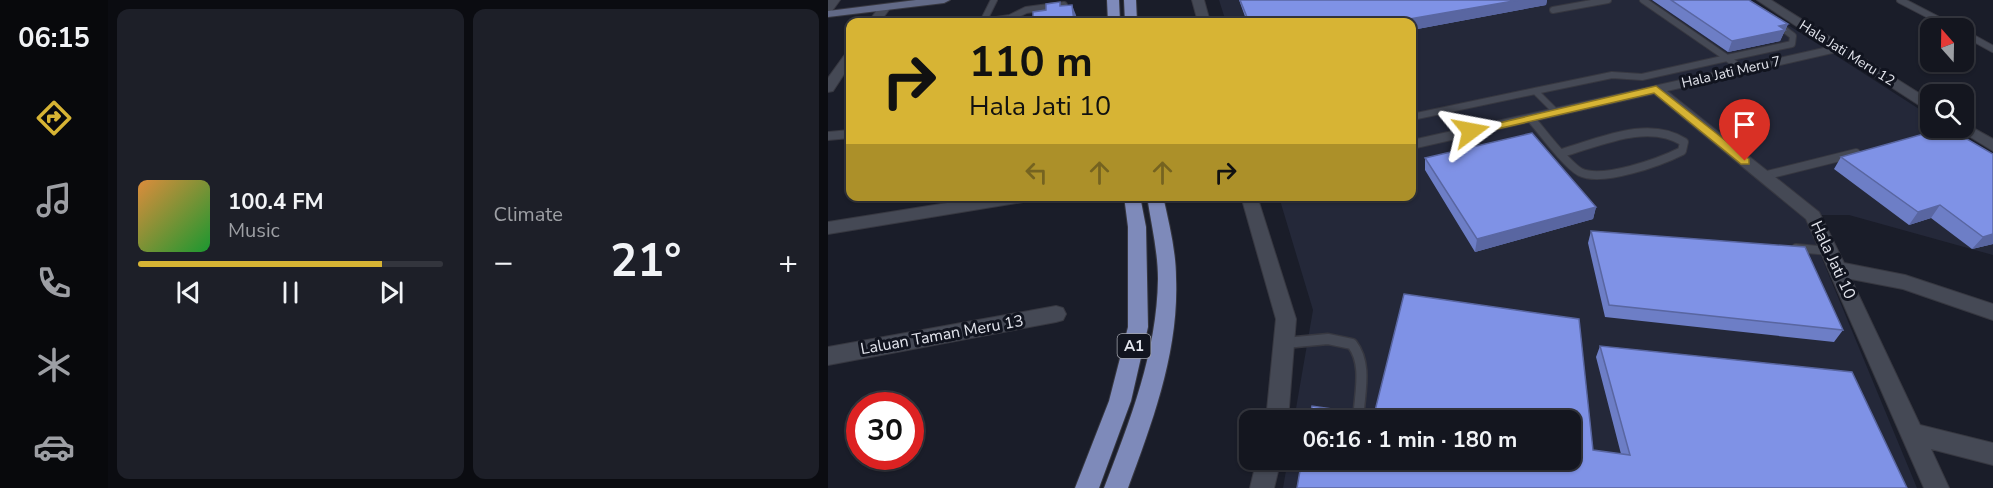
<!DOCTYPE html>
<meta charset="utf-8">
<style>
:root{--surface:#14161f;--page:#1d1f28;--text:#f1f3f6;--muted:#9d9fa4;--line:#33353d;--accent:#d7b434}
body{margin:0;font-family:"Nunito Sans",sans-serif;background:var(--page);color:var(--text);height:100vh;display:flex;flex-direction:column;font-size:22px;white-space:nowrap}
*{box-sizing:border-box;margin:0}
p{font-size:20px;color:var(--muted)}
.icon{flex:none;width:33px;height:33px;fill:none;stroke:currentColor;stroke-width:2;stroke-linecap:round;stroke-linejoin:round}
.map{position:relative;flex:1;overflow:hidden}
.drawer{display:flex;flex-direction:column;gap:9px;padding:9px;background:#0b0c11;width:720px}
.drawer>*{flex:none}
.top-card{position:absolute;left:18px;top:18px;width:570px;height:183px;border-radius:12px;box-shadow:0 2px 4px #0004,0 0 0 2px var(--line);background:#d7b434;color:#111;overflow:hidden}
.needle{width:39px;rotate:340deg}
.controls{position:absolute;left:1092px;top:18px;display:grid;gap:12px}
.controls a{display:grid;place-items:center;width:54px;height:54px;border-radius:12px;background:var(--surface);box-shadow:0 2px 4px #0004,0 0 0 2px var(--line);font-size:30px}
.speed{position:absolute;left:18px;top:392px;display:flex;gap:12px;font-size:30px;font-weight:700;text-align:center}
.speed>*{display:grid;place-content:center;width:78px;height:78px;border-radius:50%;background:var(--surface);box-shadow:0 2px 4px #0004,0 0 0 2px var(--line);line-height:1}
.speed .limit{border:9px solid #d22;background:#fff;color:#111}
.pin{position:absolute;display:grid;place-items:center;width:51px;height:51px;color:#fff;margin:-62px -26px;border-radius:50% 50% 50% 0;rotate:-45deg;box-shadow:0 0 6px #0007}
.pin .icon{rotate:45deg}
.me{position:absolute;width:66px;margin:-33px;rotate:77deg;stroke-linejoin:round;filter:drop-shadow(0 0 4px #0008)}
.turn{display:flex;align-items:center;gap:21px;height:126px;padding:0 24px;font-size:27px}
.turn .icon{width:78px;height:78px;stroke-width:2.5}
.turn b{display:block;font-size:42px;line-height:51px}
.lanes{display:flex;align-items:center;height:57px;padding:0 24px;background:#0003;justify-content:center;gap:30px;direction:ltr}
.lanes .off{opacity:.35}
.big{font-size:45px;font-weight:700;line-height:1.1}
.drawer .card{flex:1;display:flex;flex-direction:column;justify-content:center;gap:9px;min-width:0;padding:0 21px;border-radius:12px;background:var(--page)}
.song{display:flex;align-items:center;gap:18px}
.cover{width:72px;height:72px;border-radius:9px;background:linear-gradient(135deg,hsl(30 70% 55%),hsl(130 70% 35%))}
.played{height:6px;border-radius:3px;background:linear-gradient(90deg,var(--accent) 80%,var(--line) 80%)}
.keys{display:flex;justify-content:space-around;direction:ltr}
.heat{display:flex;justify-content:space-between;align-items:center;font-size:33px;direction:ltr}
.drawer .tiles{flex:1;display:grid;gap:9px;grid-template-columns:repeat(2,1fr)}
.trip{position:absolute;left:411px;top:410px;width:342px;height:60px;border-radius:12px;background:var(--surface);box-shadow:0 2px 4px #0004,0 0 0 2px var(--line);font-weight:700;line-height:60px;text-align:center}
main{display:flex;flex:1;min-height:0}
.tab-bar{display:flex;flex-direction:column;width:108px;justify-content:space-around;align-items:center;background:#08090c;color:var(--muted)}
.tab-bar .icon{width:42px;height:42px}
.tab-bar .selected{color:var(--accent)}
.tab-bar b{font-size:27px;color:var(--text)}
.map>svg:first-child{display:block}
.built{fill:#242839}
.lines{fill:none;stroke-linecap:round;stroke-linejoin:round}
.lane-far2-casing{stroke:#373841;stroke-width:8}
.lane-far1-casing{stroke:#373841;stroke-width:10}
.lane-casing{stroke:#373841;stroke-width:13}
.street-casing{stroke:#373841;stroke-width:2}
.secondary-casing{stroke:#373841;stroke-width:2}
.primary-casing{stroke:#373841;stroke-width:2}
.lane-far2{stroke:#454955;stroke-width:6}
.lane-far1{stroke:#454955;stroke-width:8}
.lane{stroke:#454955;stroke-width:10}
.street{fill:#454955;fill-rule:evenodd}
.secondary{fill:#626a87;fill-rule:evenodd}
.primary{fill:#7e8aba;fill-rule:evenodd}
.wall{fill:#6d7ec6}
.shaded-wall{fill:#5966a1}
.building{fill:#7f92e6;stroke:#5966a1;stroke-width:1.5}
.route{fill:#d7b434;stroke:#8c7522;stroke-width:1.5}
.labels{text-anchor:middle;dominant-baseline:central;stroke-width:6;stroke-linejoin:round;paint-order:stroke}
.far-street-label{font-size:14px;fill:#e3e5ed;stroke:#11141f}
.shield{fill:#11141f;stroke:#a4a6af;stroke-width:1.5}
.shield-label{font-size:15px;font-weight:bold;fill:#e3e5ed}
.street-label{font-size:16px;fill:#e3e5ed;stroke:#11141f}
</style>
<main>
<nav class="tab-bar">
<b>06:15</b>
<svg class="icon selected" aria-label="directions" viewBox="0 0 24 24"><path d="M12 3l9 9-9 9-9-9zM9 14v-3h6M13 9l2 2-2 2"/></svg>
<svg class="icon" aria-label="music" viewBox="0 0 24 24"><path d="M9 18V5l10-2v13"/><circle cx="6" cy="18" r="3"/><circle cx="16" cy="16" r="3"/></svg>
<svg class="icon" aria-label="phone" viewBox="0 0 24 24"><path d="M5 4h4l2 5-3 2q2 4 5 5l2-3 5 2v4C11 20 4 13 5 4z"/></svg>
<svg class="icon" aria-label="climate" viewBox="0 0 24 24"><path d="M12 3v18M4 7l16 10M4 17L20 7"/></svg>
<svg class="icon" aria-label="car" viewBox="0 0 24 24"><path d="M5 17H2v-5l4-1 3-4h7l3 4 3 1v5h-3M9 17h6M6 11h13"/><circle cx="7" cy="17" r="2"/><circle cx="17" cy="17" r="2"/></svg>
</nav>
<section class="drawer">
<div class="tiles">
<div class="card">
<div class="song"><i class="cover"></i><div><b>100.4 FM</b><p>Music</p></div></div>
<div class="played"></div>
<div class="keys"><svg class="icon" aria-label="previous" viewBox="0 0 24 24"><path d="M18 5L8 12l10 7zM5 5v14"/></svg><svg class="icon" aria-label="pause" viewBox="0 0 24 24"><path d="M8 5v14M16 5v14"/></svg><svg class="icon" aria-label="next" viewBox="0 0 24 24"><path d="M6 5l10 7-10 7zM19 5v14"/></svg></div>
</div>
<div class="card"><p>Climate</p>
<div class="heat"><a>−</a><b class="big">21°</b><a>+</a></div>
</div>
</div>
</section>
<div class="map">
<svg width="1165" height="488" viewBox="0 0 1165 488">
<rect width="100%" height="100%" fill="#1a1d29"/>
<path class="built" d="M391,0H921L1102,116V128H1120L1165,157V255L1021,215H976L1089,488H455L460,459H742V420H466L485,310L451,197L584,196V22H398Z"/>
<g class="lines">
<defs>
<path id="lane-far2" d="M815,0L899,58L964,44L965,36L949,24
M1072,0L1126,28
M725,10L780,0
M155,22L182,18L198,10L236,5
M155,22L166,0
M1136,33L1165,49
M707,91L784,75L814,77L899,58L915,70
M584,117L707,91L728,112
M702,118L706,122"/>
<path id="lane-far1" d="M705,121C716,134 738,164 752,172C774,183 832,162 854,151L856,142C820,119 772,142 734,153
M935,176L1028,153
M968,248L1001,251"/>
<path id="lane" d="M457,343L500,339L524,344C538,362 533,387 531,409"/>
<path id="street" d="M12,0L4,11L0,12V0Z
M364,0H376L382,22H370Z
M929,0H943L1102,100V110L1097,109L1009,52L839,91L991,212L1016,263L1077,275L1165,304V320L1075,289L1023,279L1092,425L1165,443V465L1103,449L1121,488H1096L978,219L826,94L584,149V140L1000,47Z
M53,5L63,7L52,22H40Z
M22,52V65L5,91L0,92V78L18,53Z
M1136,123L1165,139V151L1131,130L1129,128H1136Z
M22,130V138L0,140V132Z
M163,196H209L201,201L0,234V222Z
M413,196H429L468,319L460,420H438L448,319Z
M228,306L235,308L238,314L235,320L228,322L0,365V347Z
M429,459H453L446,488H422Z"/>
<path id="secondary" d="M88,0H122L116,3L0,17V11Z"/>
<path id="primary" d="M279,0H291L292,22H280Z
M296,0H308L309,22H297Z
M296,196H312L318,227L320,327L303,401L271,488H247L281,401L300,327V227Z
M319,196H335C341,223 348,251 348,278C351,351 325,421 300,488H276C302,421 329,352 330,279C330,251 323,224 319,196Z"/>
</defs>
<use href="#lane-far2" class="lane-far2-casing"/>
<use href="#lane-far1" class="lane-far1-casing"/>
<use href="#lane" class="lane-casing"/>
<use href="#street" class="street-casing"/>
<use href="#secondary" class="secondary-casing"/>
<use href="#primary" class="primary-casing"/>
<use href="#lane-far2" class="lane-far2"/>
<use href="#lane-far1" class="lane-far1"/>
<use href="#lane" class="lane"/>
<use href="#street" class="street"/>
<use href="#secondary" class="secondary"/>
<use href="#primary" class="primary"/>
</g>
<path class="wall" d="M411,0H719L718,5L584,30V22H419Z
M824,0H921L960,24L952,41L900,52Z
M1165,154V244L1144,249L1103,218L1081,225L1006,169L1013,157Z
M597,158L768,207L765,219L647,252L597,170Z
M763,231L1015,330L1006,342L777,317L760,243Z
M772,346L1079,488H469L765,450L793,454L768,357Z"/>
<path class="shaded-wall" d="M691,0H719L718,5L584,30V22H564Z
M244,5L248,15L249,22H246Z
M960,24L952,41L900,52L904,41Z
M1112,205L1103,218L1081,225L1090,212Z
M768,207L765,219L647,252L649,239Z
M1165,234V244L1144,249L1155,237Z"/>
<path class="building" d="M412,0H691L564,22H421Z
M843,0H921L960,24L951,26L957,30L904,41Z
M232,2V6L244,5L246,22H205V12L218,10V4Z
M1117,128H1120L1165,154V234L1155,237L1112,205L1090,212L1013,157Z
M704,133L768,207L649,239L597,158Z
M763,231L977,247L1015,330L781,305Z
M576,294L751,319L765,450L802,455L772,346L1024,372L1079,488H469L474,459H742V420H481L484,406L546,415Z"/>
<path class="route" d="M828,86L921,159V164H913L826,93L643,135L637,131Z"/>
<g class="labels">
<g class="far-street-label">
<text transform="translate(1019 53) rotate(32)">Hala Jati Meru 12</text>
<text transform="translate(903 72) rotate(-13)">Hala Jati Meru 7</text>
</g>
<rect class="shield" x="289.5" y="334" width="33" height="24" rx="4.5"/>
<g class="shield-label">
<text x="306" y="346">A1</text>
</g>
<g class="street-label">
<text transform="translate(1005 260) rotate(65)">Hala Jati 10</text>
<text transform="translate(114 335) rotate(-10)">Laluan Taman Meru 13</text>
</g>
</g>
</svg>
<div class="controls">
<a><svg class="needle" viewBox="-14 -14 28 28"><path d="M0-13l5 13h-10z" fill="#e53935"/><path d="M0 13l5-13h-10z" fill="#9d9fa4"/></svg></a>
<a><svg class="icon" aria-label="search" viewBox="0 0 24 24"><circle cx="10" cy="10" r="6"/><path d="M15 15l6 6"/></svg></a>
</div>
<div class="speed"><div class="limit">30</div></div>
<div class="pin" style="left:917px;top:161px;background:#d93025"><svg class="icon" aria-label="arrive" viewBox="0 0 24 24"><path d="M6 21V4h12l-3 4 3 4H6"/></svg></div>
<svg class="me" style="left:643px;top:131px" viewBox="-20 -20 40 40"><path d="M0-17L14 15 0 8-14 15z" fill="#d7b434" stroke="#fff" stroke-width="4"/></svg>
<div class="trip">06:16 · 1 min · 180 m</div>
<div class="top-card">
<div class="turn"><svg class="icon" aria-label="right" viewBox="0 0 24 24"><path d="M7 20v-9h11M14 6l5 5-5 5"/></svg><div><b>110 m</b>Hala Jati 10</div></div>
<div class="lanes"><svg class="icon off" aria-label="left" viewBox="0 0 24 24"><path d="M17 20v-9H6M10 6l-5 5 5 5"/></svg><svg class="icon off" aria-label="ahead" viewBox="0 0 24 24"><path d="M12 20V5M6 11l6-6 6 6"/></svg><svg class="icon off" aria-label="ahead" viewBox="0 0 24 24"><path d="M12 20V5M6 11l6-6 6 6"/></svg><svg class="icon" aria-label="right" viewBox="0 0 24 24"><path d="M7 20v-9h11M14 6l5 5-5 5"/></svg></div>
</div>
</div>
</main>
